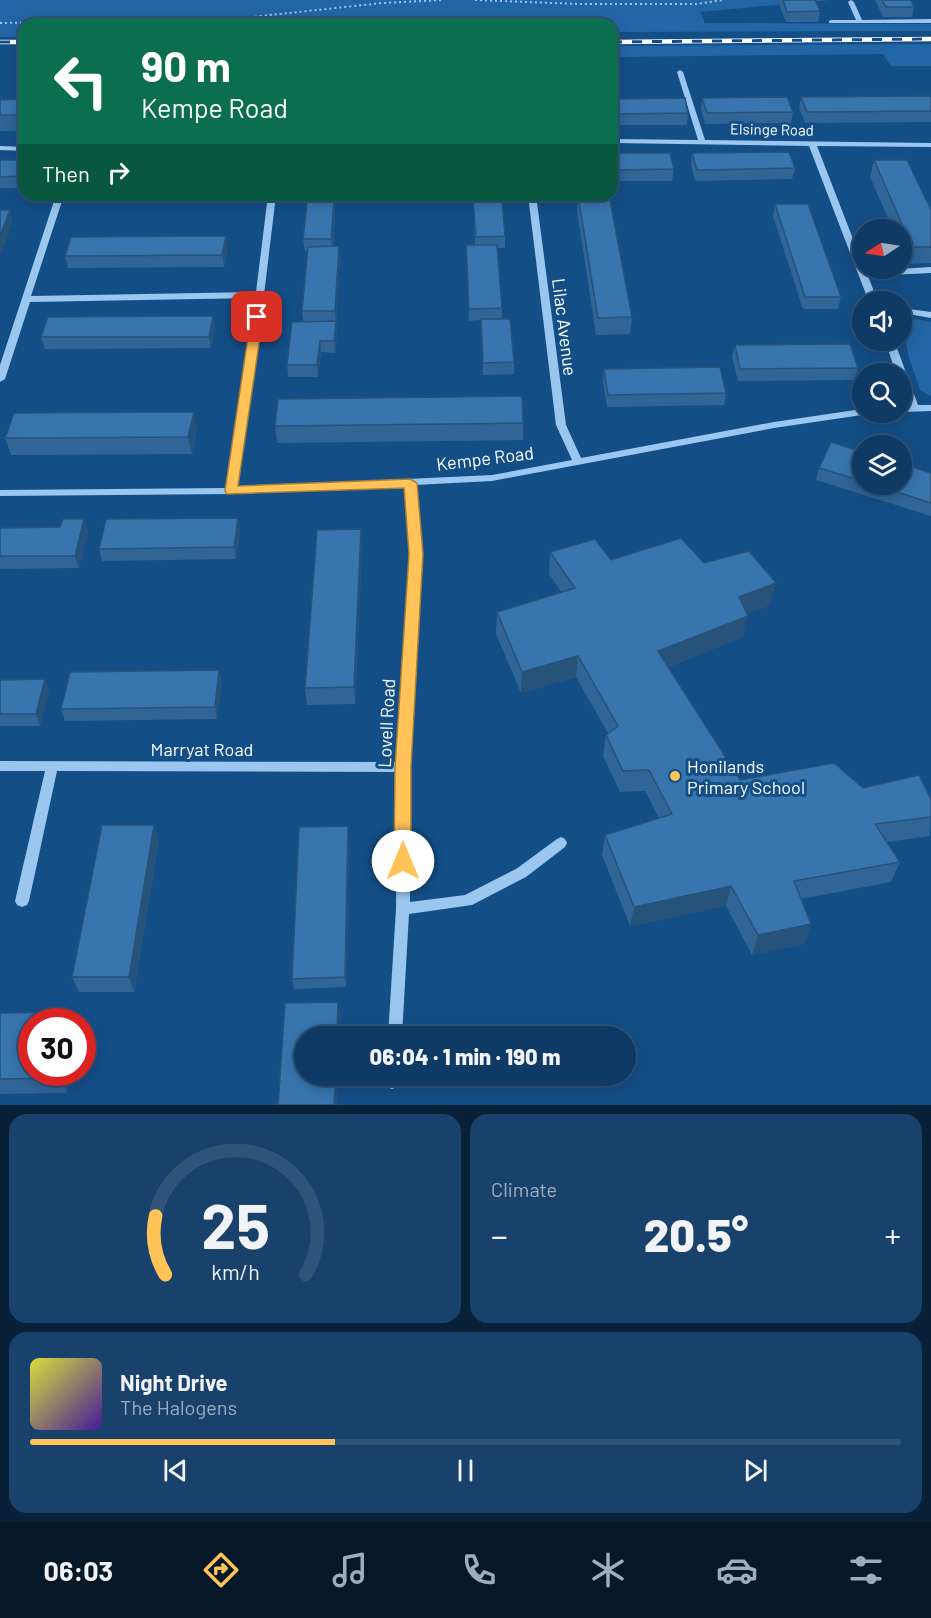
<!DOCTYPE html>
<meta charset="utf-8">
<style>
:root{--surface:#0f3a65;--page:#18416b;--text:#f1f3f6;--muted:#9badbf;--line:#2f5479;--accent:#ffc357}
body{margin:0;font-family:Barlow,sans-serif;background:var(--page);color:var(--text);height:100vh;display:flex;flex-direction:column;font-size:22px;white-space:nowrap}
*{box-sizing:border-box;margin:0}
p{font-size:20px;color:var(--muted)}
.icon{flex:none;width:33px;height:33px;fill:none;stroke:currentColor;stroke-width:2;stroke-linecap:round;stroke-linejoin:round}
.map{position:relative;height:1105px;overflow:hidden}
.side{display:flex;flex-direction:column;gap:9px;padding:9px;background:#082038;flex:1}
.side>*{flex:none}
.hud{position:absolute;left:18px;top:18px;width:600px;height:183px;border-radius:18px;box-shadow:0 3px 15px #0003,0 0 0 2px var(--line);background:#0b6e4f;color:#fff;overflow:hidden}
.needle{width:39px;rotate:258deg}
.buttons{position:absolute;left:852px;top:219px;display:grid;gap:12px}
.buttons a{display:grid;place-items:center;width:60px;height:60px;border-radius:50%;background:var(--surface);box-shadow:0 3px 15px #0003,0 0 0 2px var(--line);font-size:30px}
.speed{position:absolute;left:18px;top:1008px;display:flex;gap:12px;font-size:30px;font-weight:700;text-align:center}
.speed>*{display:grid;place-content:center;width:78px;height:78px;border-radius:50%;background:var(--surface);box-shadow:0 3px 15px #0003,0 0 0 2px var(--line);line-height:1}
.speed .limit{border:9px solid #d22;background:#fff;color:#111}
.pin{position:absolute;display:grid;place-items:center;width:51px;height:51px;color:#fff;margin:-26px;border-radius:12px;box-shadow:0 3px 9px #0006}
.me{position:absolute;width:66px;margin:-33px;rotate:0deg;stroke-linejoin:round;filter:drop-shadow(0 0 4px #0008)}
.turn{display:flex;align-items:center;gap:21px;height:126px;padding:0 24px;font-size:27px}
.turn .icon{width:78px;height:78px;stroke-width:2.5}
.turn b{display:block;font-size:42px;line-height:51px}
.then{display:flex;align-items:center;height:57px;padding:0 24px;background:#0003;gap:12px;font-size:22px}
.big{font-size:45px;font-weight:800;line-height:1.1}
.side .tile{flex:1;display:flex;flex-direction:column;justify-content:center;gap:9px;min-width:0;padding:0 21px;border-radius:18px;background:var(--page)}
.side .dial{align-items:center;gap:0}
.dial svg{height:156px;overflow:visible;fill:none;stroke:var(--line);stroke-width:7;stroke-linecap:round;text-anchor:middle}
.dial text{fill:var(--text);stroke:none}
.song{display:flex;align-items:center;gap:18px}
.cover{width:72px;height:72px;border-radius:9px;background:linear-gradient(135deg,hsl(60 70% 55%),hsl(260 70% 35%))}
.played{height:6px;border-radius:3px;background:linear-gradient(90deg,var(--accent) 35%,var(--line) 35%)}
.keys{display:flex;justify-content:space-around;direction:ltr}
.heat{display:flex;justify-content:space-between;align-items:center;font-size:33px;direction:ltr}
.side .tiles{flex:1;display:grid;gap:9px;grid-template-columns:1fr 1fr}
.tile:last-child{grid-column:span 2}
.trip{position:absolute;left:294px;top:1026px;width:342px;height:60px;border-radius:30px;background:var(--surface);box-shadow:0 3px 15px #0003,0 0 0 2px var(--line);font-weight:800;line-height:60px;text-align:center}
.tabs{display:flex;height:96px;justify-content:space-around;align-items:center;background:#061728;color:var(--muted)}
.tabs .icon{width:42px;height:42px}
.tabs .selected{color:var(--accent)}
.tabs b{font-size:27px;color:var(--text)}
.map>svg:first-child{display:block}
.green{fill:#2366a5}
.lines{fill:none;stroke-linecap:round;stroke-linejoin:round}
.path{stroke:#9ac6ef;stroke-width:2;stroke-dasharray:2 3;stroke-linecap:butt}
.minor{fill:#9ac6ef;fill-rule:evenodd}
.rail-casing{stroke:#fff;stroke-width:4.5}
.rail{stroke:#144e87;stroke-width:3;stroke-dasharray:10;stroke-linecap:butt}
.wall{fill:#306596}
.shaded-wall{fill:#27527a}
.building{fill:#3875af;stroke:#27527a;stroke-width:1.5}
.route{fill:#ffc357;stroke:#a67f39;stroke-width:1.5}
.poi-dot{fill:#ffc357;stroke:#144e87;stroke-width:2}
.labels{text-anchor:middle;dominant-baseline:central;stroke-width:6;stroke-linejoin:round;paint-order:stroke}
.far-street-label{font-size:15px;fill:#fff;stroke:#144e87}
.street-label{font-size:18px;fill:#fff;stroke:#144e87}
.poi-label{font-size:18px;fill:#fff;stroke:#144e87;text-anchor:start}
</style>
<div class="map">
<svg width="931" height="1105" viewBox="0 0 931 1105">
<rect width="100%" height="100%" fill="#144e87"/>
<path class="green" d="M0,0H830L700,12L705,23L931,24V31L612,32V24H24V37H0Z
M931,44V66H891L883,54L612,57V46Z
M917,319L931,322V396L920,390L909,358L902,323Z"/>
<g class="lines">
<path class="path" d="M475,0L579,4H696L723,0
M0,23L224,20L382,3L442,0"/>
<path class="minor" d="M851,0L854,2L862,20L931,19V23H829V21L831,20H856L848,2Z
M680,70L683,72L705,140L931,143V147L817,146L862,262V268H865L866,271L931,267V273L868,276L878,302H869L809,146L612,143V139L698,140L677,72Z
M0,146L24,147V151L0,150Z
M56,195H64L31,296L256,292L268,195H276L264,295L237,487L492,475L572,460L556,425L528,195H536L566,425L581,458L774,422L862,409V412H866L862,415L774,428L492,481L415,485L421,554L409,767L410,902L465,895L516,869L557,839L561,837L565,839L567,843L565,847L526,877L472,905L409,914L402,1036H388L396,909L397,772L57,771L29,901L27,905L22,907L17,905L15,901L45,771H0V761L397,762L411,554L405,486L231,494L0,496V490L226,488L255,298L30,302L5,379L0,382V365Z
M902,308L931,312V318L902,313Z
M885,340H894L918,405H931V411L902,412V406H908L902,386V374H896Z
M386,1076H400L397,1087L392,1089L387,1087L385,1082Z"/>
<defs>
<path id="rail" d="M0,42H24
M612,42L931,39"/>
</defs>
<use href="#rail" class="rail-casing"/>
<use href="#rail" class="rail"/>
</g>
<path class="wall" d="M780,0H815L820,11L818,22H786L779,5Z
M875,0H911L914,7L912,17H883Z
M931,96V122L805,123L799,108L801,97Z
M702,98L793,112L791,123L705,124L701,109Z
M24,99V131H0V100Z
M612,99L688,113L687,125H612Z
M612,153L674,169L672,181H612Z
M692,153L795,168L792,179L695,181L691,165Z
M0,160H24V188H0Z
M874,160L931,210V263L908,264L902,250V230H893L870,177Z
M578,195L632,317L630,334L596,335L577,211Z
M473,201L505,236V248H497L502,308V319L514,362V374L483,375L481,320L469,321L466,245H475Z
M334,202L335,214L333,247L340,258L336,322L337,333L335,353L321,352L318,377H288L287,365L303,321L302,311L307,251H305L303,239Z
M775,204L841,297L838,309H803L773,216Z
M228,248L224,267L68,268L65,256Z
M215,328L211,348L45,349L41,337Z
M735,345L858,368L855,380L738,381L732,357Z
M604,369L726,393L724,405L607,407L603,381Z
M523,423V440L277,443L275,426Z
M197,429L192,454L11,455L5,438Z
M862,452V484H902L931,473V516L816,480L819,468Z
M0,528L88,531L79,568L0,569Z
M361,529L362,547L355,704L307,705L305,688Z
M240,530L236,559L102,561L99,549Z
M550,552L611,560L704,563L770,605L747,614L743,637L668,667L740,780L863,788L931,799L930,836L887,842L900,862L891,882L801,899L811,924L804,944L752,955L726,906L630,926L602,855L605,835L659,818L645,791L620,792L603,756L606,735L608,733L576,677L521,693L496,634L497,612L562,593L549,574Z
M0,680L49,691L40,726H0Z
M222,682L217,719L65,721L61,709Z
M349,837L346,987L294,989L292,979Z
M159,841L134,992H79L72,977Z
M0,1013L32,1072H71L67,1093L0,1094Z"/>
<path class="shaded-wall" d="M334,202L335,214L332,250L331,239Z
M10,210L13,222L0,257V236Z
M226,236L228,248L224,267L222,255Z
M339,246L340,258L336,322L335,311Z
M213,316L215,328L211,348L209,337Z
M336,321L337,333L335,353L334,341Z
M320,341L321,352L318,377L317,365Z
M194,412L197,429L192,454L188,437Z
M238,518L240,530L236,559L234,547Z
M84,519L88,531L79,568L75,556Z
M361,529L362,547L355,704L354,687Z
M776,583L770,605L734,619L739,597Z
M748,616L743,637L655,672L658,651Z
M578,656L576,677L521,693L522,672Z
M219,670L222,682L217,719L215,707Z
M45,679L49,691L40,726L36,714Z
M154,825L159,841L134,992L129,977Z
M348,826L349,837L346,987L345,977Z
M731,886L726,906L630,926L634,907Z
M811,924L804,944L752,955L758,935Z
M338,1002L341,1017L340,1036H337Z
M72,1012L77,1022H71Z
M61,1072H71L67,1093L60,1078Z
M336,1076H338L337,1105H334Z"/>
<path class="building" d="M783,0H815L820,11L787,12Z
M882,0H911L914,7H886Z
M931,96V111L807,112L801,97Z
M787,97L793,112L707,113L702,98Z
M685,98L688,113L612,114V99Z
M24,99V115H0V100Z
M789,152L795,168L697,170L692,153Z
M612,153H670L674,169L612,170Z
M0,160H24V176L0,177Z
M874,160H907L931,210V247H912Z
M578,195H609L632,317L598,318Z
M502,200L505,236L476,237L473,201Z
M307,202H334L331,239H303Z
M775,204H808L841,297H805Z
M0,210H10L0,236Z
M226,236L222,255L65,256L71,237Z
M466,245H497L502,308L469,309Z
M339,246L335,311H302L308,247Z
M213,316L209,337H41L48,317Z
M481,319H510L514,362L483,363Z
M336,321L334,341H320L317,365H287L292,322Z
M850,344L858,368L740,369L735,345Z
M720,367L726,393L608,395L604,369Z
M522,396L523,423L275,426L278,399Z
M194,412L188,437L5,438L14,413Z
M831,442L862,452V481L819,468Z
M902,464L931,473V503L873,484H902Z
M238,518L234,547L99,549L106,519Z
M63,519H84L75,556H0V528L60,527Z
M361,529L354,687L305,688L317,530Z
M681,538L704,563L749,551L776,583L739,597L748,616L658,651L740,780L834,763L863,788L919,775L931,799V817L875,824L900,862L794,881L811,924L758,935L731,886L634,907L605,835L672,814L649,770L623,771L606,735L618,726L578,656L522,672L497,612L575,588L550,552L595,539L611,560Z
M219,670L215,707L61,709L70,672Z
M45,679L36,714H0V680Z
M102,825H154L129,977H72Z
M348,826L345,977L292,979L299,827Z
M338,1002L337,1036H304V1076H336L334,1105H278L285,1003Z
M72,1012L71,1022H32V1072H61L60,1078L0,1079V1013Z"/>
<path class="route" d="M257,314L263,317L238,486L410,479L417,483L423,554L411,767V861L409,867L403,869L397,867L394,861L395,767L409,554L404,488L227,494L225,491L251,317Z"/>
<circle class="poi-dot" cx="675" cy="776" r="6"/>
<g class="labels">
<g class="far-street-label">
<text transform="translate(772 129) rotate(1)">Elsinge Road</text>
</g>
<g class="street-label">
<text transform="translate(565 327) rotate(83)">Lilac Avenue</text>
<text transform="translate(485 458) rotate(-7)">Kempe Road</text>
<text transform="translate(386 723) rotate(-87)">Lovell Road</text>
<text x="202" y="749">Marryat Road</text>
</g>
<g class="poi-label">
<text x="687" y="766">Honilands<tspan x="687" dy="21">Primary School</tspan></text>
</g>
</g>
</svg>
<div class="buttons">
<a><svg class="needle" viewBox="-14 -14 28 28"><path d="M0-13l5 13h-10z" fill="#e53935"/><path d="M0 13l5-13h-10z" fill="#9badbf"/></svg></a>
<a><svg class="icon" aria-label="sound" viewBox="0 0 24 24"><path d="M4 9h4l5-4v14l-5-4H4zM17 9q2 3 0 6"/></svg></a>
<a><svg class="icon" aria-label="search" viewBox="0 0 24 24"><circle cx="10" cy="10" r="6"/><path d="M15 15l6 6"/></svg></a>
<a><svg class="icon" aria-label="layers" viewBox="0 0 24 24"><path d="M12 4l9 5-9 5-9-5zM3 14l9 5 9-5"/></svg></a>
</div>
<div class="speed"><div class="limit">30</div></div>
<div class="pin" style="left:257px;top:317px;background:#d93025"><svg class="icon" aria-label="arrive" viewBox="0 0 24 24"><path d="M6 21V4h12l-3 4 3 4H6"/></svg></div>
<svg class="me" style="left:403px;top:861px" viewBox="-20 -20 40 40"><circle r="19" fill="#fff"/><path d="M0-13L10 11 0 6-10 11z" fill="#ffc357"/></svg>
<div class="trip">06:04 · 1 min · 190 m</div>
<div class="hud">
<div class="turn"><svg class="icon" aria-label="left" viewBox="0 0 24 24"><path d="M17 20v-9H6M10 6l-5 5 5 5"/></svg><div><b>90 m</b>Kempe Road</div></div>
<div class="then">Then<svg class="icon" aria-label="right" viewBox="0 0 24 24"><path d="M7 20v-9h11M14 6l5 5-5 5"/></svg></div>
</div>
</div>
<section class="side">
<div class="tiles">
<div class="tile dial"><svg viewBox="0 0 100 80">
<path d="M14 69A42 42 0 1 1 86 69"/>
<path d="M14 69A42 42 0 0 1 9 39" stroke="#ffc357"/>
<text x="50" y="56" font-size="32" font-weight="700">25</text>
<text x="50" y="72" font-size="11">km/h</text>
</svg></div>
<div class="tile"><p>Climate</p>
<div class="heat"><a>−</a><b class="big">20.5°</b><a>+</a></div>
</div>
<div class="tile">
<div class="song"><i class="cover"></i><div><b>Night Drive</b><p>The Halogens</p></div></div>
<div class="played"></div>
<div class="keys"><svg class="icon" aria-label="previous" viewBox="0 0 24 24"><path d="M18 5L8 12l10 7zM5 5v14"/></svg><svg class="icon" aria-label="pause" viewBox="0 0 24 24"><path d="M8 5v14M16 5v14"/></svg><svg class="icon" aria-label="next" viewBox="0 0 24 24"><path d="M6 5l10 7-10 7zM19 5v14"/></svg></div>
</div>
</div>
</section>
<nav class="tabs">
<b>06:03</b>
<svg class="icon selected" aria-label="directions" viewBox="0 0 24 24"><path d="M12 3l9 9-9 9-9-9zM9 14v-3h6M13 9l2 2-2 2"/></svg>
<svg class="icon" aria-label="music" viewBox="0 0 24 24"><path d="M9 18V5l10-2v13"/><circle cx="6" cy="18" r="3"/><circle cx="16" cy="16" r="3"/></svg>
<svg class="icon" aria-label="phone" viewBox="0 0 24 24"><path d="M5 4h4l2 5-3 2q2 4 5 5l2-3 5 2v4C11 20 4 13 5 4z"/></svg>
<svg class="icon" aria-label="climate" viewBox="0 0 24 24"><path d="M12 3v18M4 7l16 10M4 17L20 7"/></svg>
<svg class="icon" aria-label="car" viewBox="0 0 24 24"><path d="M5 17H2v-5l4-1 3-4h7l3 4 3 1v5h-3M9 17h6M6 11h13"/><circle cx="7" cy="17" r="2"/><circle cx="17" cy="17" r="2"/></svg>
<svg class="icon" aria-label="filters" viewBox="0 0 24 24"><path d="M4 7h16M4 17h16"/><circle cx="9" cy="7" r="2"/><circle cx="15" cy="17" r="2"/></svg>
</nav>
